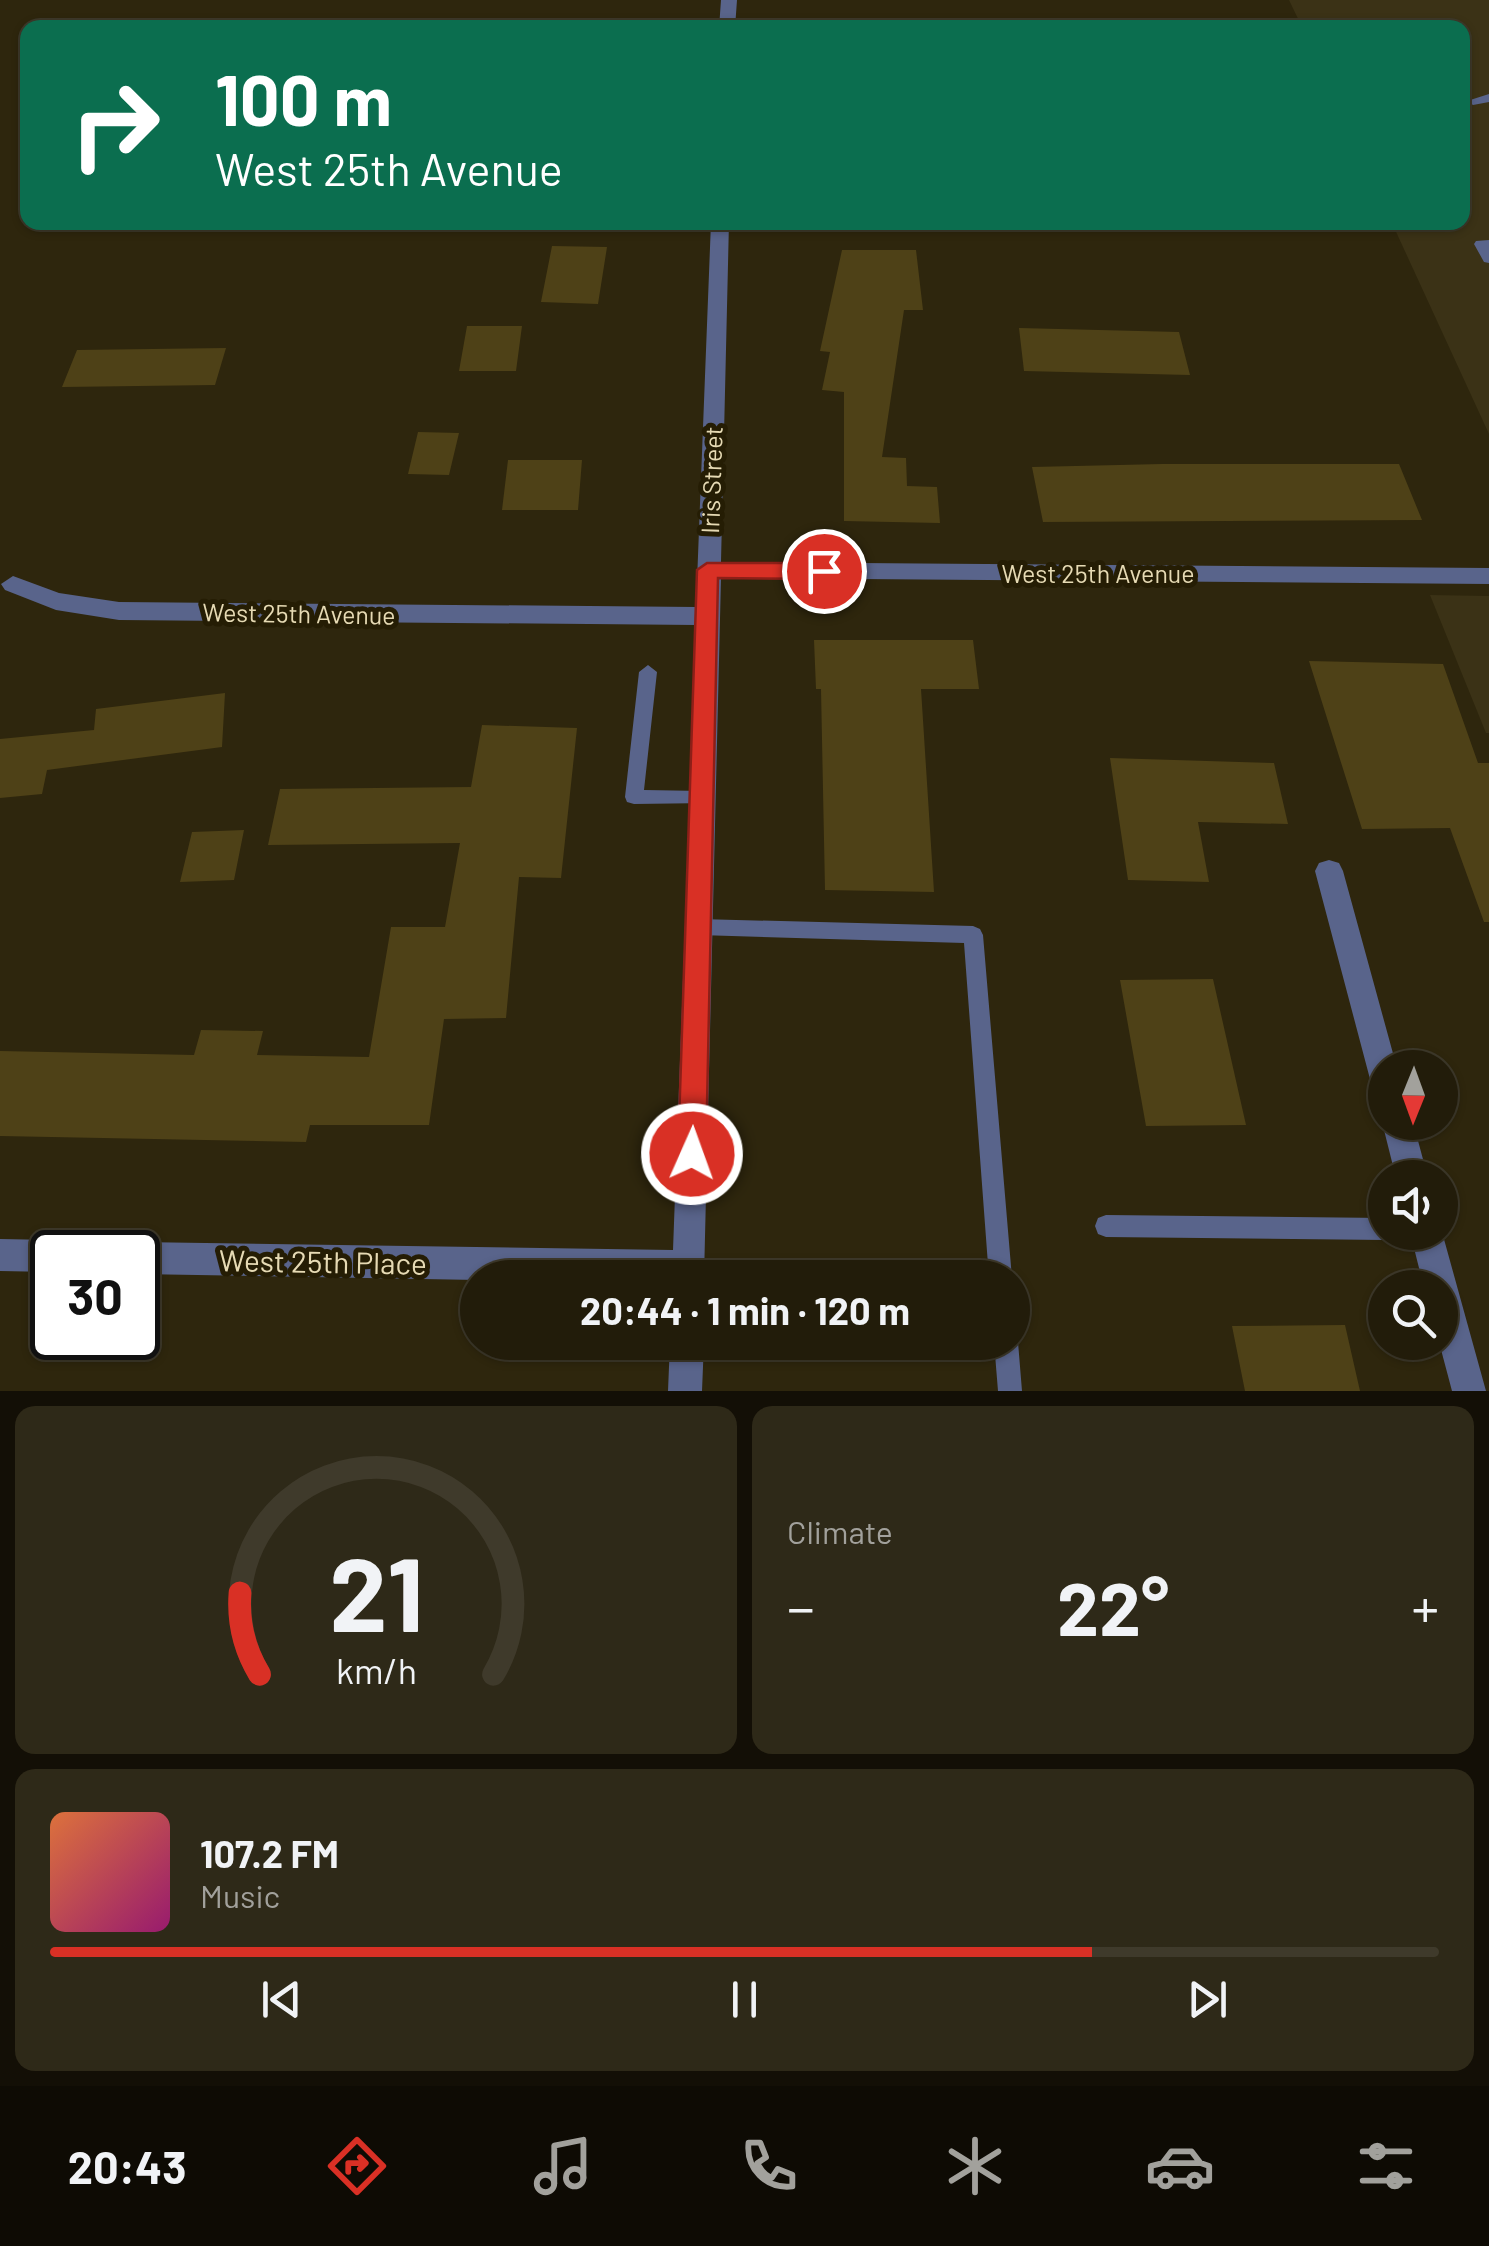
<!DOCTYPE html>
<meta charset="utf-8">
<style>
:root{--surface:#221c0a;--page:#2e2918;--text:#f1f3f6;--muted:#a2a19c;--line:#3f3a2b;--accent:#d93025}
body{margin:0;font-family:Barlow,sans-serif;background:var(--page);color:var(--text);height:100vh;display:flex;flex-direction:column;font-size:38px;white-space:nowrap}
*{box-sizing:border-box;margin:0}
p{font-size:32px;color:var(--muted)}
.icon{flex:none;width:55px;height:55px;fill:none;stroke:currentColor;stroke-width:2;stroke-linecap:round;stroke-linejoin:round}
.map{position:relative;height:1391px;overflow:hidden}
.panel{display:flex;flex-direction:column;gap:15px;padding:15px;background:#130f06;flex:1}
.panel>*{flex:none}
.banner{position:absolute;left:20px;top:20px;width:1450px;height:210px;border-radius:20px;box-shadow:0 2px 8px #0004,0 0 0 2px var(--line);background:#0b6e4f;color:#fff;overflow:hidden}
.needle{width:65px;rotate:181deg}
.tools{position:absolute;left:1368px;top:1050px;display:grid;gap:20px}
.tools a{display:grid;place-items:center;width:90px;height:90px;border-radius:50%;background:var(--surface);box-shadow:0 2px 8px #0004,0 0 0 2px var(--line);font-size:50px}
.speed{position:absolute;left:30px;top:1230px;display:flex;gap:20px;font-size:50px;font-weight:700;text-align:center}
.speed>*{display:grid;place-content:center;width:130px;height:130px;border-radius:50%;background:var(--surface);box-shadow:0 2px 8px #0004,0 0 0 2px var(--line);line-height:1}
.speed .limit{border:5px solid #111;border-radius:15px;background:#fff;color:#111}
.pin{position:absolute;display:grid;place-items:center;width:85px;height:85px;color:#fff;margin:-42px;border:5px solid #fff;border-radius:50%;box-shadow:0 2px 10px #0007}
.me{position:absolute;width:110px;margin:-55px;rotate:2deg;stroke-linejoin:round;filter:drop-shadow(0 0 8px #0008)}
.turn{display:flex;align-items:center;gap:35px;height:210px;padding:0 30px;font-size:45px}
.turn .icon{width:130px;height:130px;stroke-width:2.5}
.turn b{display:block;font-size:70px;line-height:85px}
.big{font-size:75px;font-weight:700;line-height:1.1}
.panel .widget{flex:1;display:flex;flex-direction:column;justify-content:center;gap:15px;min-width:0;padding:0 35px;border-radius:20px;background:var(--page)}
.panel .dial{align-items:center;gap:0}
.dial svg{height:260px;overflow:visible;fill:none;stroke:var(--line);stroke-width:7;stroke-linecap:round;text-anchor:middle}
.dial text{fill:var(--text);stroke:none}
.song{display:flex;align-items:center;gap:30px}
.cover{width:120px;height:120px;border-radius:15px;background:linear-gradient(135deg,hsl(20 70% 55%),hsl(320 70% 35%))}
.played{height:10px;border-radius:5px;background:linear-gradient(90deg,var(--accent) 75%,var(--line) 75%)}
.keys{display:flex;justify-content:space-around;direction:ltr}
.heat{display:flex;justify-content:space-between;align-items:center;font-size:55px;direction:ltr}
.panel .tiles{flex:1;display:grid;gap:15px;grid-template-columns:1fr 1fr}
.widget:last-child{grid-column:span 2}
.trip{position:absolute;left:460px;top:1260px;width:570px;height:100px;border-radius:50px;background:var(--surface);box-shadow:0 2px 8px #0004,0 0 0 2px var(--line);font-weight:700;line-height:100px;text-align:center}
.menu{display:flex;height:160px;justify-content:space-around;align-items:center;background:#0e0b04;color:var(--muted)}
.menu .icon{width:70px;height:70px}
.menu .selected{color:var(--accent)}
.menu b{font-size:45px;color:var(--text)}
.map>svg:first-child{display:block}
.built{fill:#3b3216}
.building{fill:#4e4117}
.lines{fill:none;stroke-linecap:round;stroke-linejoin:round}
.service{fill:#59648b;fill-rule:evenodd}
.minor{fill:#59648b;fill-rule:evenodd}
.route{fill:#d93025;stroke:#8d1f18;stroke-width:2.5}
.labels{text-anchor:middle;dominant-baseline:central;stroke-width:10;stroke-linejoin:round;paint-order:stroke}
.street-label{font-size:25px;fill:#e6dab4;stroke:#251d04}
.near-street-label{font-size:30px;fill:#e6dab4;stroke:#251d04}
</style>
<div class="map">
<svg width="1489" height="1391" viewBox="0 0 1489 1391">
<rect width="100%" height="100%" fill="#2e260d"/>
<path class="built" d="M1289,0H1489V434L1392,223L1462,222V28L1302,27Z
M1430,595L1489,596V733H1486Z"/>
<path class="building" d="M552,246L607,247L598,304L541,302Z
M842,250H916L923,310H904L882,457L906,458L907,486L937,487L940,523L844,521V392L822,390L830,352L820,351Z
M467,326H522L516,371H459Z
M1019,328L1179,332L1190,375L1024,371Z
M226,348L215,385L62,387L77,350Z
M418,432L459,433L449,475L408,474Z
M508,460H582L578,510H502Z
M1162,464H1399L1422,520L1043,522L1032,467Z
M814,640H973L979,689H921L934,892L825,890L821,689H816Z
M1309,661L1443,664L1478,763H1489V922H1484L1450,828L1362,829Z
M225,693L222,747L47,770L42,794L0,798V739L94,730L96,709Z
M482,725L577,728L561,878L519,877L506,1018L444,1019L429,1125H310L306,1142L0,1136V1051L194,1055L201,1030L263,1031L257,1055L369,1057L391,927H445L460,843L268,845L280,789L471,787Z
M1110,758L1274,763L1288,824L1198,822L1209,882L1128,880Z
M244,830L234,880L180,882L192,832Z
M1213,979L1246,1125L1146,1126L1120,980Z
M1345,1325L1360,1391H1245L1232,1326Z"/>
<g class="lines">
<path class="service" d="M1489,94V102L1473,105L1467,101Z
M1489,240V263L1484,262L1474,244L1476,241Z
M648,665L657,672L644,790L703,791L710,793L712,798L710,803L634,804L627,802L625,797L639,672Z
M699,919L973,926L980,929L983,935L1012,1278H989L964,943L699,935L692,933L689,927L692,921Z
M1106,1215L1385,1218V1232H1395L1393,1237L1385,1240L1106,1237L1098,1234L1095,1226L1098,1218Z
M1012,1333L1018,1342L1022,1391H998L994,1342H1012Z"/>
<path class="minor" d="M721,0H737L735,28H719Z
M711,222H729L721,562L1489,568V584L721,578L704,1278L478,1280L138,1274V1252H124L126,1246L138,1242L673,1250L696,625L119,620L56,610L5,590L1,584L13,576L59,593L119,602L696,607Z
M1329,860L1339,863L1343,871L1397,1068H1385V1093L1374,1089L1370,1079L1315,871L1319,863Z
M1385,1114V1122H1413L1428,1178H1396L1382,1122Z
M1440,1227L1442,1232L1486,1391H1452L1439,1342L1440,1288H1424L1410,1232H1440Z
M0,1239L52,1240L64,1244L67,1252H52V1272L0,1271Z
M670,1342H704L702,1391H668Z"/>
</g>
<path class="route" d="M707,563H824L835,571L824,579L718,578L706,1154L702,1163L692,1167L682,1163L678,1154L697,570Z"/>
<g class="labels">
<g class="street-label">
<text transform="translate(711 480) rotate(-88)">Iris Street</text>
<text x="1098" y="573">West 25th Avenue</text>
<text transform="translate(299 613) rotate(1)">West 25th Avenue</text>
</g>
<g class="near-street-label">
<text transform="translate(323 1261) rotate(1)">West 25th Place</text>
</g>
</g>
</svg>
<div class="tools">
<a><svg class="needle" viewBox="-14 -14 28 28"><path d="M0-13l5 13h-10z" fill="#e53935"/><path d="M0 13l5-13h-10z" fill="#a2a19c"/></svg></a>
<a><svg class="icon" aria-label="sound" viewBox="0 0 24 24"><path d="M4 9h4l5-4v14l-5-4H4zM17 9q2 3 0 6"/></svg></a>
<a><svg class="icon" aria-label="search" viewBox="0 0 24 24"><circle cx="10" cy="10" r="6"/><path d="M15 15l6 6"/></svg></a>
</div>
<div class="speed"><div class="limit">30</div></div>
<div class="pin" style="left:824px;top:571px;background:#d93025"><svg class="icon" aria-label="arrive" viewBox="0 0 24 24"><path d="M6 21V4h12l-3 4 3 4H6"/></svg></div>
<svg class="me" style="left:692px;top:1154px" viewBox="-20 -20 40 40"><circle r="17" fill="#d93025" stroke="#fff" stroke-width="3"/><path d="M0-11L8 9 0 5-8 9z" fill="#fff"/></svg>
<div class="trip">20:44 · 1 min · 120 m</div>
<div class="banner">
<div class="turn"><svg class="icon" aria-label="right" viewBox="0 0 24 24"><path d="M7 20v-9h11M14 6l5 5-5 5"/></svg><div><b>100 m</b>West 25th Avenue</div></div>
</div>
</div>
<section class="panel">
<div class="tiles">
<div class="widget dial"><svg viewBox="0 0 100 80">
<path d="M14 69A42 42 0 1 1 86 69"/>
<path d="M14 69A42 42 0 0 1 8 44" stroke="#d93025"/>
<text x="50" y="56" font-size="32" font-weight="700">21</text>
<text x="50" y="72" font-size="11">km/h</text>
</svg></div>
<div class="widget"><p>Climate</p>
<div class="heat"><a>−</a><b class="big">22°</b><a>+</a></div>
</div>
<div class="widget">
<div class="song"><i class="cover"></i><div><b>107.2 FM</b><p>Music</p></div></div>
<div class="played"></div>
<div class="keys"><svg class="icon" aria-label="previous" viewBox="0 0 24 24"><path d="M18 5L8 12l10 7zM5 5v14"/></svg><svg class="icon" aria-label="pause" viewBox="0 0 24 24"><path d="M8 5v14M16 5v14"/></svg><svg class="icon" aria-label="next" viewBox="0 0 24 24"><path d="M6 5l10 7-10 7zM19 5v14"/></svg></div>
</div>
</div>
</section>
<nav class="menu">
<b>20:43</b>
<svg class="icon selected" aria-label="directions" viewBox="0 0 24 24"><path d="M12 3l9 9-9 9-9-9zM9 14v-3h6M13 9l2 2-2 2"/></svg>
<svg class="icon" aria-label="music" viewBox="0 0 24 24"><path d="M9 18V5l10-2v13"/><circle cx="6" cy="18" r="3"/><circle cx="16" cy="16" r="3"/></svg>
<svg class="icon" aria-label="phone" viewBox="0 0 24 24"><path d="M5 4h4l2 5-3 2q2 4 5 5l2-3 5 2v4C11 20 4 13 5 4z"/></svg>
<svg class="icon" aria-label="climate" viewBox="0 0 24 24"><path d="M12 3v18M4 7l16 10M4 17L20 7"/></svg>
<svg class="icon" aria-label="car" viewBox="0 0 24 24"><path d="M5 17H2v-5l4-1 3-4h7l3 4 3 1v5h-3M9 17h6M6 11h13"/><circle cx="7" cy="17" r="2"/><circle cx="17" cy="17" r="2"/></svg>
<svg class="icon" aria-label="filters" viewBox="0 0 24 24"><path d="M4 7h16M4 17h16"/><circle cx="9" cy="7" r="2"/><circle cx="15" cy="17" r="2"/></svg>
</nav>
